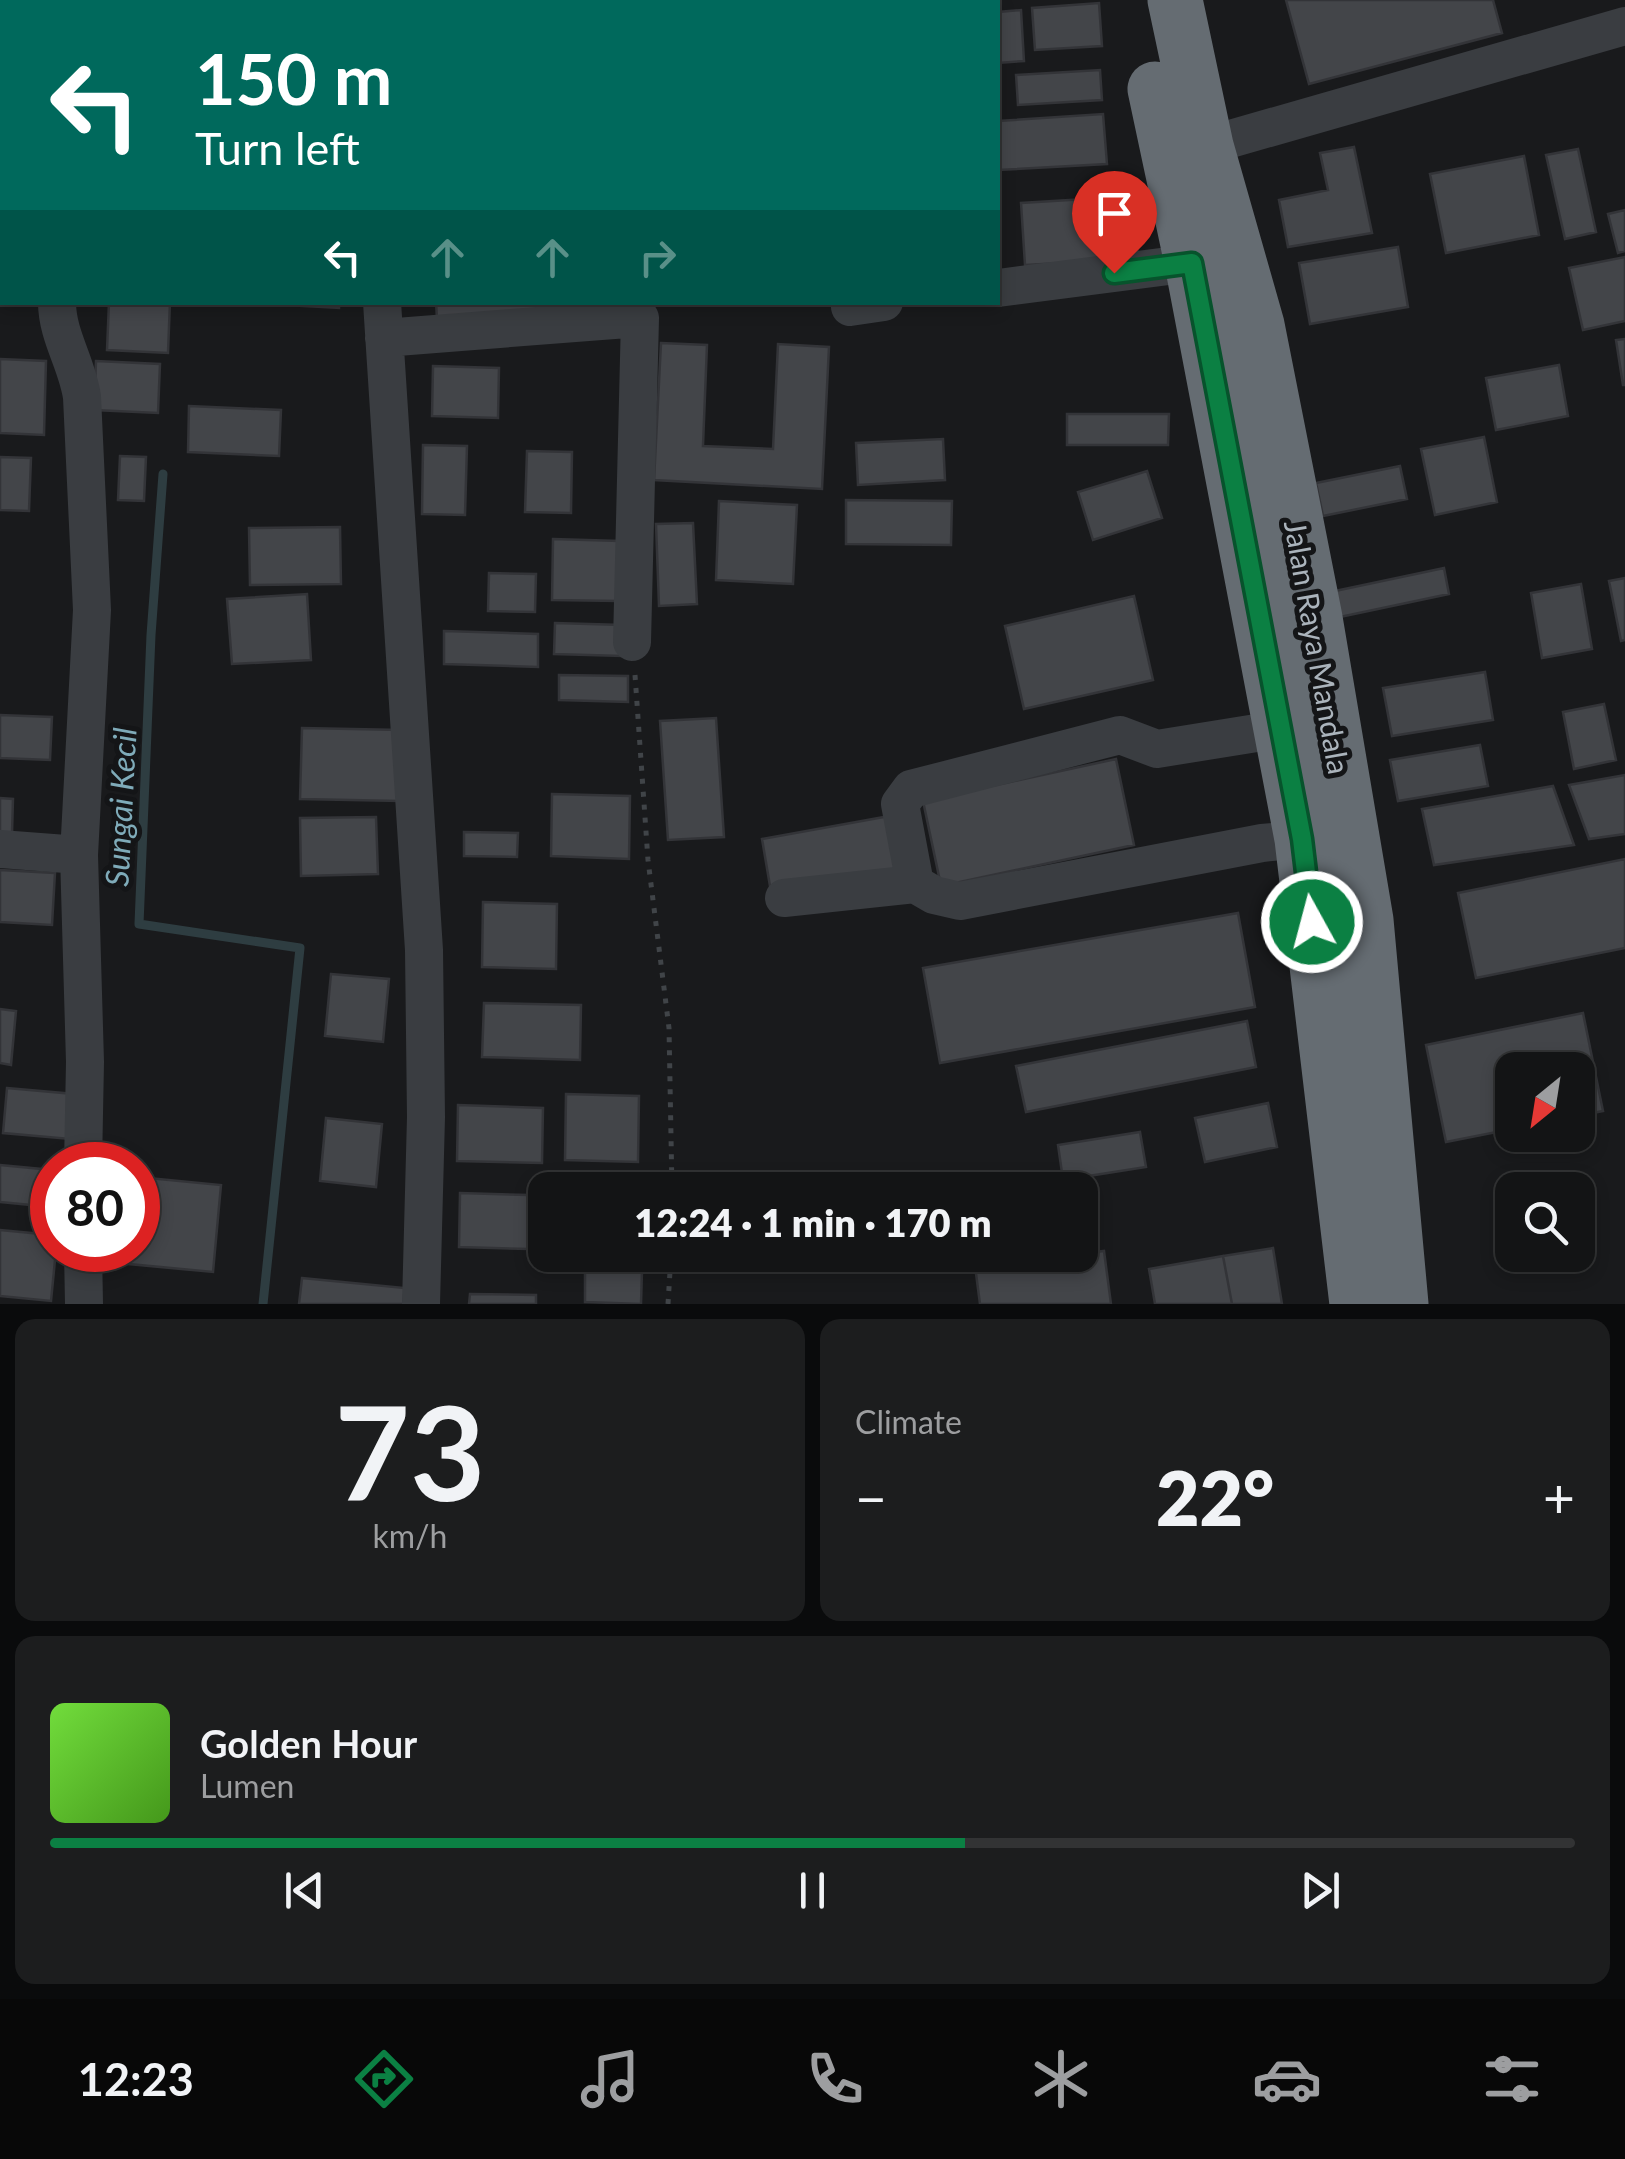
<!DOCTYPE html>
<meta charset="utf-8">
<style>
:root{--surface:#131415;--page:#1c1d1e;--text:#f1f3f6;--muted:#9d9ea0;--line:#323334;--accent:#0b8043}
body{margin:0;font-family:Lato,sans-serif;background:var(--page);color:var(--text);height:100vh;display:flex;flex-direction:column;font-size:38px;white-space:nowrap}
*{box-sizing:border-box;margin:0}
p{font-size:32px;color:var(--muted)}
.icon{flex:none;width:55px;height:55px;fill:none;stroke:currentColor;stroke-width:2;stroke-linecap:round;stroke-linejoin:round}
.map{position:relative;height:1304px;overflow:hidden}
.sheet{display:flex;flex-direction:column;gap:15px;padding:15px;background:#0a0b0c;flex:1}
.sheet>*{flex:none}
.banner{position:absolute;left:0px;top:0px;width:1000px;height:305px;box-shadow:0 5px 15px #0003,0 0 0 2px var(--line);background:#00695c;color:#fff;overflow:hidden}
.needle{width:65px;rotate:210deg}
.buttons{position:absolute;left:1495px;top:1052px;display:grid;gap:20px}
.buttons a{display:grid;place-items:center;width:100px;height:100px;border-radius:20px;background:var(--surface);box-shadow:0 5px 15px #0003,0 0 0 2px var(--line);font-size:50px}
.speed{position:absolute;left:30px;top:1142px;display:flex;gap:20px;font-size:50px;font-weight:700;text-align:center}
.speed>*{display:grid;place-content:center;width:130px;height:130px;border-radius:50%;background:var(--surface);box-shadow:0 5px 15px #0003,0 0 0 2px var(--line);line-height:1}
.speed .limit{border:15px solid #d22;background:#fff;color:#111}
.pin{position:absolute;display:grid;place-items:center;width:85px;height:85px;color:#fff;margin:-102px -42px;border-radius:50% 50% 50% 0;rotate:-45deg;box-shadow:0 0 10px #0007}
.pin .icon{rotate:45deg}
.me{position:absolute;width:110px;margin:-55px;rotate:353deg;stroke-linejoin:round;filter:drop-shadow(0 0 8px #0008)}
.turn{display:flex;align-items:center;gap:35px;height:210px;padding:0 30px;font-size:45px}
.turn .icon{width:130px;height:130px;stroke-width:2.5}
.turn b{display:block;font-size:70px;line-height:85px}
.lanes{display:flex;align-items:center;height:95px;padding:0 30px;background:#0003;justify-content:center;gap:50px;direction:ltr}
.lanes .off{opacity:.35}
.big{font-size:75px;font-weight:800;line-height:1.1}
.sheet .widget{flex:1;display:flex;flex-direction:column;justify-content:center;gap:15px;min-width:0;padding:0 35px;border-radius:20px;background:var(--page)}
.sheet .dial{align-items:center;gap:0}
.dial b{font-size:130px;line-height:1}
.song{display:flex;align-items:center;gap:30px}
.cover{width:120px;height:120px;border-radius:15px;background:linear-gradient(135deg,hsl(100 70% 55%),hsl(100 70% 35%))}
.played{height:10px;border-radius:5px;background:linear-gradient(90deg,var(--accent) 60%,var(--line) 60%)}
.keys{display:flex;justify-content:space-around;direction:ltr}
.heat{display:flex;justify-content:space-between;align-items:center;font-size:55px;direction:ltr}
.sheet .tiles{flex:1;display:grid;gap:15px;grid-template-columns:1fr 1fr}
.widget:last-child{grid-column:span 2}
.trip{position:absolute;left:528px;top:1172px;width:570px;height:100px;border-radius:20px;background:var(--surface);box-shadow:0 5px 15px #0003,0 0 0 2px var(--line);font-weight:800;line-height:100px;text-align:center}
.tab-bar{display:flex;height:160px;justify-content:space-around;align-items:center;background:#080808;color:var(--muted)}
.tab-bar .icon{width:70px;height:70px}
.tab-bar .selected{color:var(--accent)}
.tab-bar b{font-size:45px;color:var(--text)}
.map>svg:first-child{display:block}
.lines{fill:none;stroke-linecap:round;stroke-linejoin:round}
.stream{stroke:#2e3d41;stroke-width:9}
.building{fill:#434549;stroke:#333438;stroke-width:2.5}
.path{stroke:#404448;stroke-width:5;stroke-dasharray:5 8;stroke-linecap:butt}
.minor{stroke:#3a3d41;stroke-width:38}
.highway{stroke:#656c72;stroke-width:55}
.route-casing{stroke:#07532c;stroke-width:25}
.route{stroke:#0b8043;stroke-width:18}
.labels{text-anchor:middle;dominant-baseline:central;stroke-width:10;stroke-linejoin:round;paint-order:stroke}
.street-label{font-size:30px;fill:#abb4bc;stroke:#141517}
.water-label{font-size:32px;font-style:italic;fill:#7fabb9;stroke:#141517}
</style>
<div class="map">
<svg width="1625" height="1304" viewBox="0 0 1625 1304">
<rect width="100%" height="100%" fill="#191a1c"/>
<g class="lines">
<path class="stream" d="M163,474L151,635L139,924L300,948L263,1304"/>
</g>
<path class="building" d="M1286,0H1493L1502,33L1309,84Z
M1099,3L1102,46L1035,50L1032,8Z
M1021,10L1024,61L998,63V12Z
M1100,70L1102,100L1018,105L1016,75Z
M1103,114L1107,164L998,170V121Z
M1354,147L1372,233L1288,247L1279,200L1328,190L1320,153Z
M1578,149L1596,232L1565,239L1546,155Z
M1524,156L1539,235L1446,253L1430,174Z
M1134,196L1138,259L1025,265L1021,203Z
M1625,210V251L1618,253L1608,214Z
M1398,247L1408,307L1310,324L1299,263Z
M1625,257V321L1583,330L1569,268Z
M109,302H170L168,353L107,350Z
M230,302H339V308Z
M436,302H536L537,313L437,319Z
M1625,339V385H1623L1616,340Z
M661,343L707,345L703,446L773,449L778,344L829,347L822,489L654,480Z
M0,359L46,361L44,435L0,433Z
M96,361L160,364L158,413L94,410Z
M1559,365L1568,416L1496,430L1486,378Z
M433,366L499,368L498,418L432,416Z
M189,406L281,410L279,456L188,452Z
M1067,414H1169L1168,445H1067Z
M1484,437L1497,502L1435,515L1421,449Z
M943,439L945,480L858,485L856,443Z
M423,445L467,446L465,515L422,514Z
M527,451L572,452L571,513L525,512Z
M120,456L146,457L144,501L118,500Z
M0,457L31,458L29,511L0,510Z
M1400,466L1407,499L1323,516L1316,483Z
M1147,471L1162,518L1093,540L1078,492Z
M846,500L952,501L951,545L846,544Z
M719,501L797,505L793,584L716,580Z
M693,523L697,604L659,606L656,524Z
M340,527L341,584L250,585L249,528Z
M553,539L620,541L618,601L552,600Z
M1444,568L1449,594L1340,617L1335,591Z
M489,573L536,574L535,612L488,611Z
M1625,578V640L1621,641L1609,581Z
M1581,584L1592,649L1542,658L1531,593Z
M307,594L311,660L232,664L227,599Z
M1134,596L1153,680L1024,709L1005,626Z
M555,623L623,625L622,656L554,654Z
M444,631L538,634V667L444,664Z
M1485,672L1493,720L1392,736L1383,688Z
M559,675L628,676V702L559,700Z
M1604,704L1616,760L1574,769L1563,712Z
M0,715L52,717L50,760L0,758Z
M716,718L724,837L668,840L660,721Z
M302,728L402,730L400,801L300,799Z
M1480,745L1488,786L1398,801L1390,760Z
M1116,759L1134,845L941,886L923,801Z
M1625,775V834L1589,839L1569,785Z
M1553,786L1574,845L1434,865L1422,809Z
M552,794L630,796L629,859L551,856Z
M0,798L13,799L12,834L0,833Z
M895,815L905,868L771,892L762,839Z
M376,817L378,874L301,876L300,818Z
M464,832L518,833L517,857L464,856Z
M1625,859V948L1476,978L1458,893Z
M0,870L55,873L52,925L0,922Z
M483,902L557,904L556,969L482,967Z
M1238,913L1255,1007L940,1063L923,968Z
M331,974L389,979L383,1042L325,1036Z
M484,1003L581,1005L580,1060L482,1057Z
M0,1009L16,1011L11,1065L0,1063Z
M1583,1013L1603,1111L1578,1116V1070H1512V1129L1446,1142L1426,1045Z
M1247,1021L1256,1067L1026,1112L1016,1066Z
M7,1088L74,1094L70,1139L3,1133Z
M566,1094L639,1096L638,1162L565,1160Z
M1268,1103L1277,1147L1205,1162L1195,1118Z
M458,1105L543,1108L542,1163L457,1161Z
M326,1118L382,1124L376,1187L320,1181Z
M1140,1132L1146,1167L1063,1180L1058,1145Z
M0,1165L52,1170V1207L0,1202Z
M138,1177L221,1185L213,1272L129,1264L130,1250H138Z
M460,1193L529,1195L528,1249L459,1247Z
M0,1230L52,1235V1250H56L51,1301L0,1296Z
M1273,1248L1282,1304H1232L1223,1256Z
M1104,1251L1111,1304H980L975,1266Z
M1223,1256L1232,1304H1155L1149,1269Z
M585,1269L642,1271L641,1304L585,1302Z
M302,1278L405,1288L403,1304H299Z
M470,1294L536,1295V1304H469Z"/>
<g class="lines">
<path class="path" d="M635,675L648,860L669,1028L672,1190
M668,1304L671,1255"/>
<path class="minor" d="M52,0L53,2
M362,0V2
M658,0V2
M1206,146L1625,26
M998,288L1192,263
M57,302C57,336 77,363 82,397L92,610L79,855L85,1062L83,1165
M382,302L424,950L426,1117L421,1304
M850,307L884,302
M384,338L640,318L632,642
M0,849L79,855
M915,884L900,804L911,789L1120,735L1157,749L1281,729
M784,898L915,884L934,895L960,901L1262,843L1302,839
M83,1250L84,1304"/>
<path class="highway" d="M1175,0L1206,146L1257,325L1315,618L1366,920L1401,1304
M1155,89L1192,263L1302,839L1357,1304"/>
</g>
<g class="lines">
<defs>
<path id="route" d="M1114,273L1192,263L1302,839L1312,922"/>
</defs>
<use href="#route" class="route-casing"/>
<use href="#route" class="route"/>
</g>
<g class="labels">
<g class="street-label">
<text transform="translate(1318 647) rotate(80)">Jalan Raya Mandala</text>
</g>
<g class="water-label">
<text transform="translate(120 807) rotate(-87)">Sungai Kecil</text>
</g>
</g>
</svg>
<div class="buttons">
<a><svg class="needle" viewBox="-14 -14 28 28"><path d="M0-13l5 13h-10z" fill="#e53935"/><path d="M0 13l5-13h-10z" fill="#9d9ea0"/></svg></a>
<a><svg class="icon" aria-label="search" viewBox="0 0 24 24"><circle cx="10" cy="10" r="6"/><path d="M15 15l6 6"/></svg></a>
</div>
<div class="speed"><div class="limit">80</div></div>
<div class="pin" style="left:1114px;top:273px;background:#d93025"><svg class="icon" aria-label="arrive" viewBox="0 0 24 24"><path d="M6 21V4h12l-3 4 3 4H6"/></svg></div>
<svg class="me" style="left:1312px;top:922px" viewBox="-20 -20 40 40"><circle r="17" fill="#0b8043" stroke="#fff" stroke-width="3"/><path d="M0-11L8 9 0 5-8 9z" fill="#fff"/></svg>
<div class="trip">12:24 · 1 min · 170 m</div>
<div class="banner">
<div class="turn"><svg class="icon" aria-label="left" viewBox="0 0 24 24"><path d="M17 20v-9H6M10 6l-5 5 5 5"/></svg><div><b>150 m</b>Turn left</div></div>
<div class="lanes"><svg class="icon" aria-label="left" viewBox="0 0 24 24"><path d="M17 20v-9H6M10 6l-5 5 5 5"/></svg><svg class="icon off" aria-label="ahead" viewBox="0 0 24 24"><path d="M12 20V5M6 11l6-6 6 6"/></svg><svg class="icon off" aria-label="ahead" viewBox="0 0 24 24"><path d="M12 20V5M6 11l6-6 6 6"/></svg><svg class="icon off" aria-label="right" viewBox="0 0 24 24"><path d="M7 20v-9h11M14 6l5 5-5 5"/></svg></div>
</div>
</div>
<section class="sheet">
<div class="tiles">
<div class="widget dial"><b>73</b><p>km/h</p></div>
<div class="widget"><p>Climate</p>
<div class="heat"><a>−</a><b class="big">22°</b><a>+</a></div>
</div>
<div class="widget">
<div class="song"><i class="cover"></i><div><b>Golden Hour</b><p>Lumen</p></div></div>
<div class="played"></div>
<div class="keys"><svg class="icon" aria-label="previous" viewBox="0 0 24 24"><path d="M18 5L8 12l10 7zM5 5v14"/></svg><svg class="icon" aria-label="pause" viewBox="0 0 24 24"><path d="M8 5v14M16 5v14"/></svg><svg class="icon" aria-label="next" viewBox="0 0 24 24"><path d="M6 5l10 7-10 7zM19 5v14"/></svg></div>
</div>
</div>
</section>
<nav class="tab-bar">
<b>12:23</b>
<svg class="icon selected" aria-label="directions" viewBox="0 0 24 24"><path d="M12 3l9 9-9 9-9-9zM9 14v-3h6M13 9l2 2-2 2"/></svg>
<svg class="icon" aria-label="music" viewBox="0 0 24 24"><path d="M9 18V5l10-2v13"/><circle cx="6" cy="18" r="3"/><circle cx="16" cy="16" r="3"/></svg>
<svg class="icon" aria-label="phone" viewBox="0 0 24 24"><path d="M5 4h4l2 5-3 2q2 4 5 5l2-3 5 2v4C11 20 4 13 5 4z"/></svg>
<svg class="icon" aria-label="climate" viewBox="0 0 24 24"><path d="M12 3v18M4 7l16 10M4 17L20 7"/></svg>
<svg class="icon" aria-label="car" viewBox="0 0 24 24"><path d="M5 17H2v-5l4-1 3-4h7l3 4 3 1v5h-3M9 17h6M6 11h13"/><circle cx="7" cy="17" r="2"/><circle cx="17" cy="17" r="2"/></svg>
<svg class="icon" aria-label="filters" viewBox="0 0 24 24"><path d="M4 7h16M4 17h16"/><circle cx="9" cy="7" r="2"/><circle cx="15" cy="17" r="2"/></svg>
</nav>
